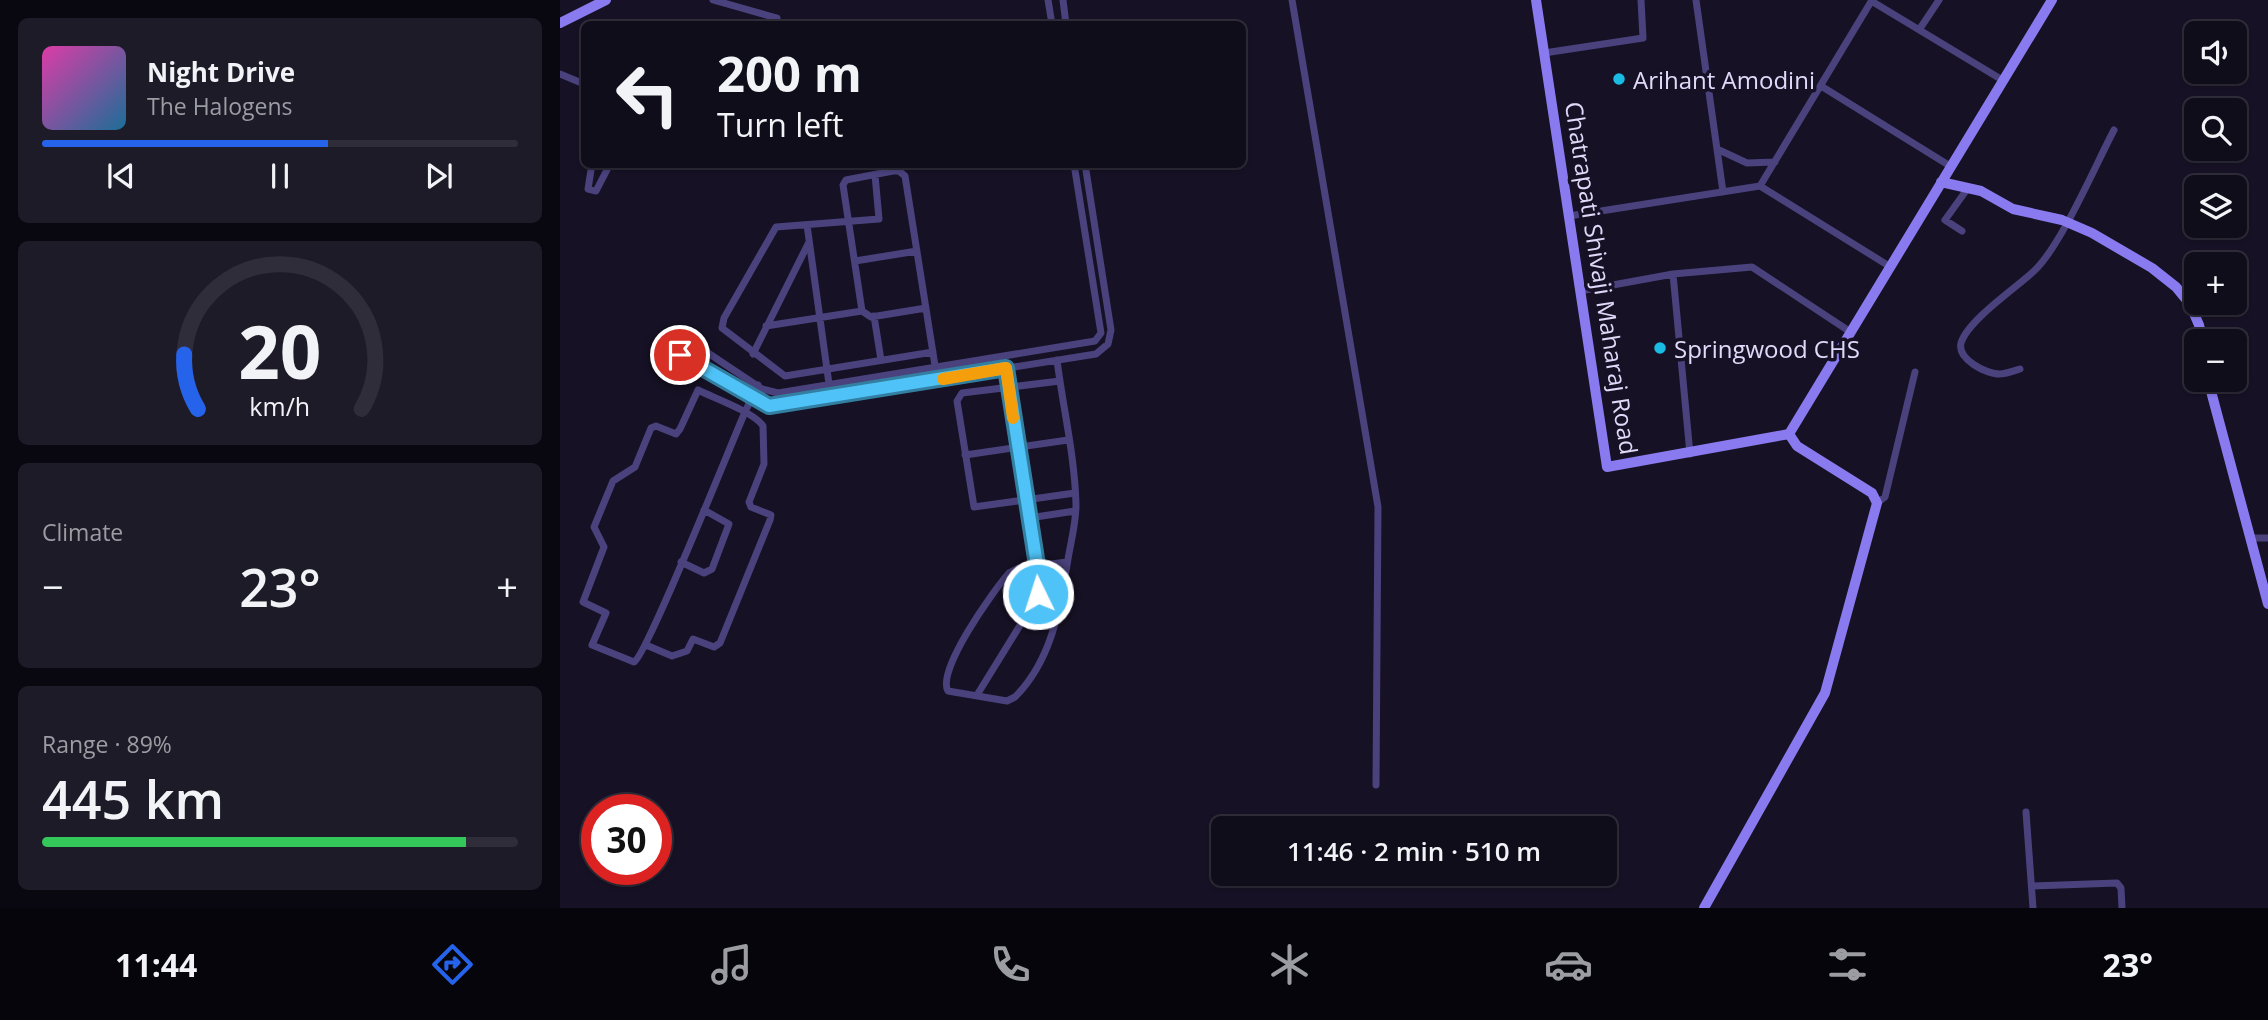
<!DOCTYPE html>
<meta charset="utf-8">
<style>
:root{--surface:#100d1b;--page:#1e1b28;--text:#f1f3f6;--muted:#9c9ca3;--line:#302d3a;--accent:#2563eb}
body{margin:0;font-family:"Open Sans",sans-serif;background:var(--page);color:var(--text);height:100vh;display:flex;flex-direction:column;font-size:26px;white-space:nowrap}
*{box-sizing:border-box;margin:0}
p{font-size:23px;color:var(--muted)}
.icon{flex:none;width:38px;height:38px;fill:none;stroke:currentColor;stroke-width:2;stroke-linecap:round;stroke-linejoin:round}
.map{position:relative;flex:1;overflow:hidden}
.sheet{display:flex;flex-direction:column;gap:18px;padding:18px;background:#09070f;width:560px}
.sheet>*{flex:none}
.top-card{position:absolute;left:21px;top:21px;width:665px;height:147px;border-radius:10px;box-shadow:0 2px 5px #0004,0 0 0 2px var(--line);background:#100d1b;color:var(--text);overflow:hidden}
.fabs{position:absolute;left:1624px;top:21px;display:grid;gap:14px}
.fabs a{display:grid;place-items:center;width:63px;height:63px;border-radius:10px;background:var(--surface);box-shadow:0 2px 5px #0004,0 0 0 2px var(--line);font-size:35px}
.speed{position:absolute;left:21px;top:794px;display:flex;gap:14px;font-size:35px;font-weight:700;text-align:center}
.speed>*{display:grid;place-content:center;width:91px;height:91px;border-radius:50%;background:var(--surface);box-shadow:0 2px 5px #0004,0 0 0 2px var(--line);line-height:1}
.speed .limit{border:10px solid #d22;background:#fff;color:#111}
.pin{position:absolute;display:grid;place-items:center;width:60px;height:60px;color:#fff;margin:-30px;border:4px solid #fff;border-radius:50%;box-shadow:0 2px 7px #0007}
.me{position:absolute;width:77px;margin:-38px;rotate:356deg;stroke-linejoin:round;filter:drop-shadow(0 0 5px #0008)}
.turn{display:flex;align-items:center;gap:24px;height:147px;padding:0 21px;font-size:32px}
.turn .icon{width:91px;height:91px;stroke-width:2.5}
.turn b{display:block;font-size:49px;line-height:60px}
.big{font-size:52px;font-weight:600;line-height:1.1}
.sheet .widget{flex:1;display:flex;flex-direction:column;justify-content:center;gap:10px;min-width:0;padding:0 24px;border-radius:10px;background:var(--page)}
.sheet .dial{align-items:center;gap:0}
.dial svg{height:182px;overflow:visible;fill:none;stroke:var(--line);stroke-width:7;stroke-linecap:round;text-anchor:middle}
.dial text{fill:var(--text);stroke:none}
.song{display:flex;align-items:center;gap:21px}
.cover{width:84px;height:84px;border-radius:10px;background:linear-gradient(135deg,hsl(320 70% 55%),hsl(200 70% 35%))}
.played{height:7px;border-radius:4px;background:linear-gradient(90deg,var(--accent) 60%,var(--line) 60%)}
.keys{display:flex;justify-content:space-around;direction:ltr}
.heat{display:flex;justify-content:space-between;align-items:center;font-size:38px;direction:ltr}
.charge{height:10px;border-radius:5px;background:linear-gradient(90deg,#34c759 89%,var(--line) 0)}
.trip{position:absolute;left:651px;top:816px;width:406px;height:70px;border-radius:10px;background:var(--surface);box-shadow:0 2px 5px #0004,0 0 0 2px var(--line);font-weight:600;line-height:70px;text-align:center}
.tabs{display:flex;height:112px;justify-content:space-around;align-items:center;background:#06050b;color:var(--muted)}
.tabs .icon{width:49px;height:49px}
.tabs .current{color:var(--accent)}
.tabs b{font-size:32px;color:var(--text)}
main{display:flex;flex:1;min-height:0}
.map>svg:first-child{display:block}
.lines{fill:none;stroke-linecap:round;stroke-linejoin:round}
.street{stroke:#4a427d;stroke-width:7}
.secondary{stroke:#897bef;stroke-width:10}
.route-casing{stroke:#337fa1;stroke-width:18}
.route{stroke:#4fc3f7;stroke-width:12}
.slow{stroke:#f59e0b;stroke-width:12}
.poi-dot{fill:#1bbce4;stroke:#161124;stroke-width:2.5}
.labels{text-anchor:middle;dominant-baseline:central;stroke-width:7;stroke-linejoin:round;paint-order:stroke}
.poi-label{font-size:24px;fill:#e0d9fa;stroke:#161124;text-anchor:start}
.street-label{font-size:24px;fill:#e0d9fa;stroke:#161124}
</style>
<main>
<section class="sheet">
<div class="widget">
<div class="song"><i class="cover"></i><div><b>Night Drive</b><p>The Halogens</p></div></div>
<div class="played"></div>
<div class="keys"><svg class="icon" aria-label="previous" viewBox="0 0 24 24"><path d="M18 5L8 12l10 7zM5 5v14"/></svg><svg class="icon" aria-label="pause" viewBox="0 0 24 24"><path d="M8 5v14M16 5v14"/></svg><svg class="icon" aria-label="next" viewBox="0 0 24 24"><path d="M6 5l10 7-10 7zM19 5v14"/></svg></div>
</div>
<div class="widget dial"><svg viewBox="0 0 100 80">
<path d="M14 69A42 42 0 1 1 86 69"/>
<path d="M14 69A42 42 0 0 1 8 45" stroke="#2563eb"/>
<text x="50" y="56" font-size="32" font-weight="700">20</text>
<text x="50" y="72" font-size="11">km/h</text>
</svg></div>
<div class="widget"><p>Climate</p>
<div class="heat"><a>−</a><b class="big">23°</b><a>+</a></div>
</div>
<div class="widget"><p>Range · 89%</p><b class="big">445 km</b><div class="charge"></div></div>
</section>
<div class="map">
<svg width="1708" height="908" viewBox="0 0 1708 908">
<rect width="100%" height="100%" fill="#161124"/>
<g class="lines">
<path class="street" d="M153,0L217,18
M488,0L492,24
M503,0L506,24
M732,0L818,507L816,785
M1136,0L1163,192
M1313,2L1444,81
M1359,30L1379,0
M984,53L1083,38L1081,0
M0,74L24,84
M1261,86L1390,166
M1157,149L1187,163L1215,162
M32,164L28,189L36,191L50,164
M514,164L541,333L535,341L218,393L202,389L127,339L119,343L117,352L209,406L536,354L548,344L551,330L525,164
M315,175L319,219L216,227L164,318L162,328L225,376L373,352
M1200,186L1329,266
M1009,216L1200,186L1312,0
M247,225L269,384
M1402,231L1385,220L1408,188
M295,261L357,251
M1113,274L1130,454
M1020,291L1113,274L1192,267L1289,331
M366,308L311,317L302,311L283,185L286,180L333,171H339L345,176L376,372
M314,316L321,360
M206,326L302,311
M193,354L249,242
M497,360C503,408 515,457 516,505C516,523 511,541 508,559C500,608 492,660 455,697L447,701L388,691C376,671 433,591 449,573L459,568L507,562
M1460,369C1454,371 1446,374 1439,374C1426,374 1397,359 1401,343C1408,320 1456,288 1474,271C1501,246 1535,166 1554,130
M500,381L402,393L397,401L414,507L515,493
M405,455L508,440
M1317,503L1325,497L1355,372
M469,518L515,511
M1690,538H1708
M121,562L144,573L152,569L169,524L144,510
M86,645L112,656L127,651L133,639L154,647L160,643L210,520L211,515L191,507L189,502L204,464L203,426C194,412 154,398 138,390L120,429L116,434L96,426L91,428L75,467L53,481L34,527L44,547L23,602L46,613L32,645L74,662C87,655 171,444 185,412L198,385
M417,695L477,598L479,588L446,368
M1466,812L1473,908
M1472,886L1557,883L1561,888L1562,908"/>
<path class="secondary" d="M976,0L1047,467L1229,434
M0,23L46,0
M1381,182L1421,191L1453,209L1502,220L1532,233L1592,268L1616,287L1630,304L1639,325L1643,341
M1648,380L1708,604
M1229,434L1492,0
M1144,908L1265,693L1317,503L1312,493L1237,446L1229,434"/>
</g>
<g class="lines">
<defs>
<path id="route" d="M120,355L209,406L446,368L477,565L478,594"/>
</defs>
<use href="#route" class="route-casing"/>
<use href="#route" class="route"/>
<path class="slow" d="M383,379L446,368L453,418"/>
</g>
<g class="poi-dot">
<circle cx="1059" cy="79" r="7"/>
<circle cx="1100" cy="348" r="7"/>
</g>
<g class="labels">
<g class="poi-label">
<text x="1073" y="79">Arihant Amodini</text>
<text x="1114" y="348">Springwood CHS</text>
</g>
<g class="street-label">
<text transform="translate(1042 278) rotate(81)">Chatrapati Shivaji Maharaj Road</text>
</g>
</g>
</svg>
<div class="fabs">
<a><svg class="icon" aria-label="sound" viewBox="0 0 24 24"><path d="M4 9h4l5-4v14l-5-4H4zM17 9q2 3 0 6"/></svg></a>
<a><svg class="icon" aria-label="search" viewBox="0 0 24 24"><circle cx="10" cy="10" r="6"/><path d="M15 15l6 6"/></svg></a>
<a><svg class="icon" aria-label="layers" viewBox="0 0 24 24"><path d="M12 4l9 5-9 5-9-5zM3 14l9 5 9-5"/></svg></a>
<a>+</a>
<a>−</a>
</div>
<div class="speed"><div class="limit">30</div></div>
<div class="pin" style="left:120px;top:355px;background:#d93025"><svg class="icon" aria-label="arrive" viewBox="0 0 24 24"><path d="M6 21V4h12l-3 4 3 4H6"/></svg></div>
<svg class="me" style="left:478px;top:594px" viewBox="-20 -20 40 40"><circle r="17" fill="#4fc3f7" stroke="#fff" stroke-width="3"/><path d="M0-11L8 9 0 5-8 9z" fill="#fff"/></svg>
<div class="trip">11:46 · 2 min · 510 m</div>
<div class="top-card">
<div class="turn"><svg class="icon" aria-label="left" viewBox="0 0 24 24"><path d="M17 20v-9H6M10 6l-5 5 5 5"/></svg><div><b>200 m</b>Turn left</div></div>
</div>
</div>
</main>
<nav class="tabs">
<b>11:44</b>
<svg class="icon current" aria-label="directions" viewBox="0 0 24 24"><path d="M12 3l9 9-9 9-9-9zM9 14v-3h6M13 9l2 2-2 2"/></svg>
<svg class="icon" aria-label="music" viewBox="0 0 24 24"><path d="M9 18V5l10-2v13"/><circle cx="6" cy="18" r="3"/><circle cx="16" cy="16" r="3"/></svg>
<svg class="icon" aria-label="phone" viewBox="0 0 24 24"><path d="M5 4h4l2 5-3 2q2 4 5 5l2-3 5 2v4C11 20 4 13 5 4z"/></svg>
<svg class="icon" aria-label="climate" viewBox="0 0 24 24"><path d="M12 3v18M4 7l16 10M4 17L20 7"/></svg>
<svg class="icon" aria-label="car" viewBox="0 0 24 24"><path d="M5 17H2v-5l4-1 3-4h7l3 4 3 1v5h-3M9 17h6M6 11h13"/><circle cx="7" cy="17" r="2"/><circle cx="17" cy="17" r="2"/></svg>
<svg class="icon" aria-label="filters" viewBox="0 0 24 24"><path d="M4 7h16M4 17h16"/><circle cx="9" cy="7" r="2"/><circle cx="15" cy="17" r="2"/></svg>
<b>23°</b>
</nav>
